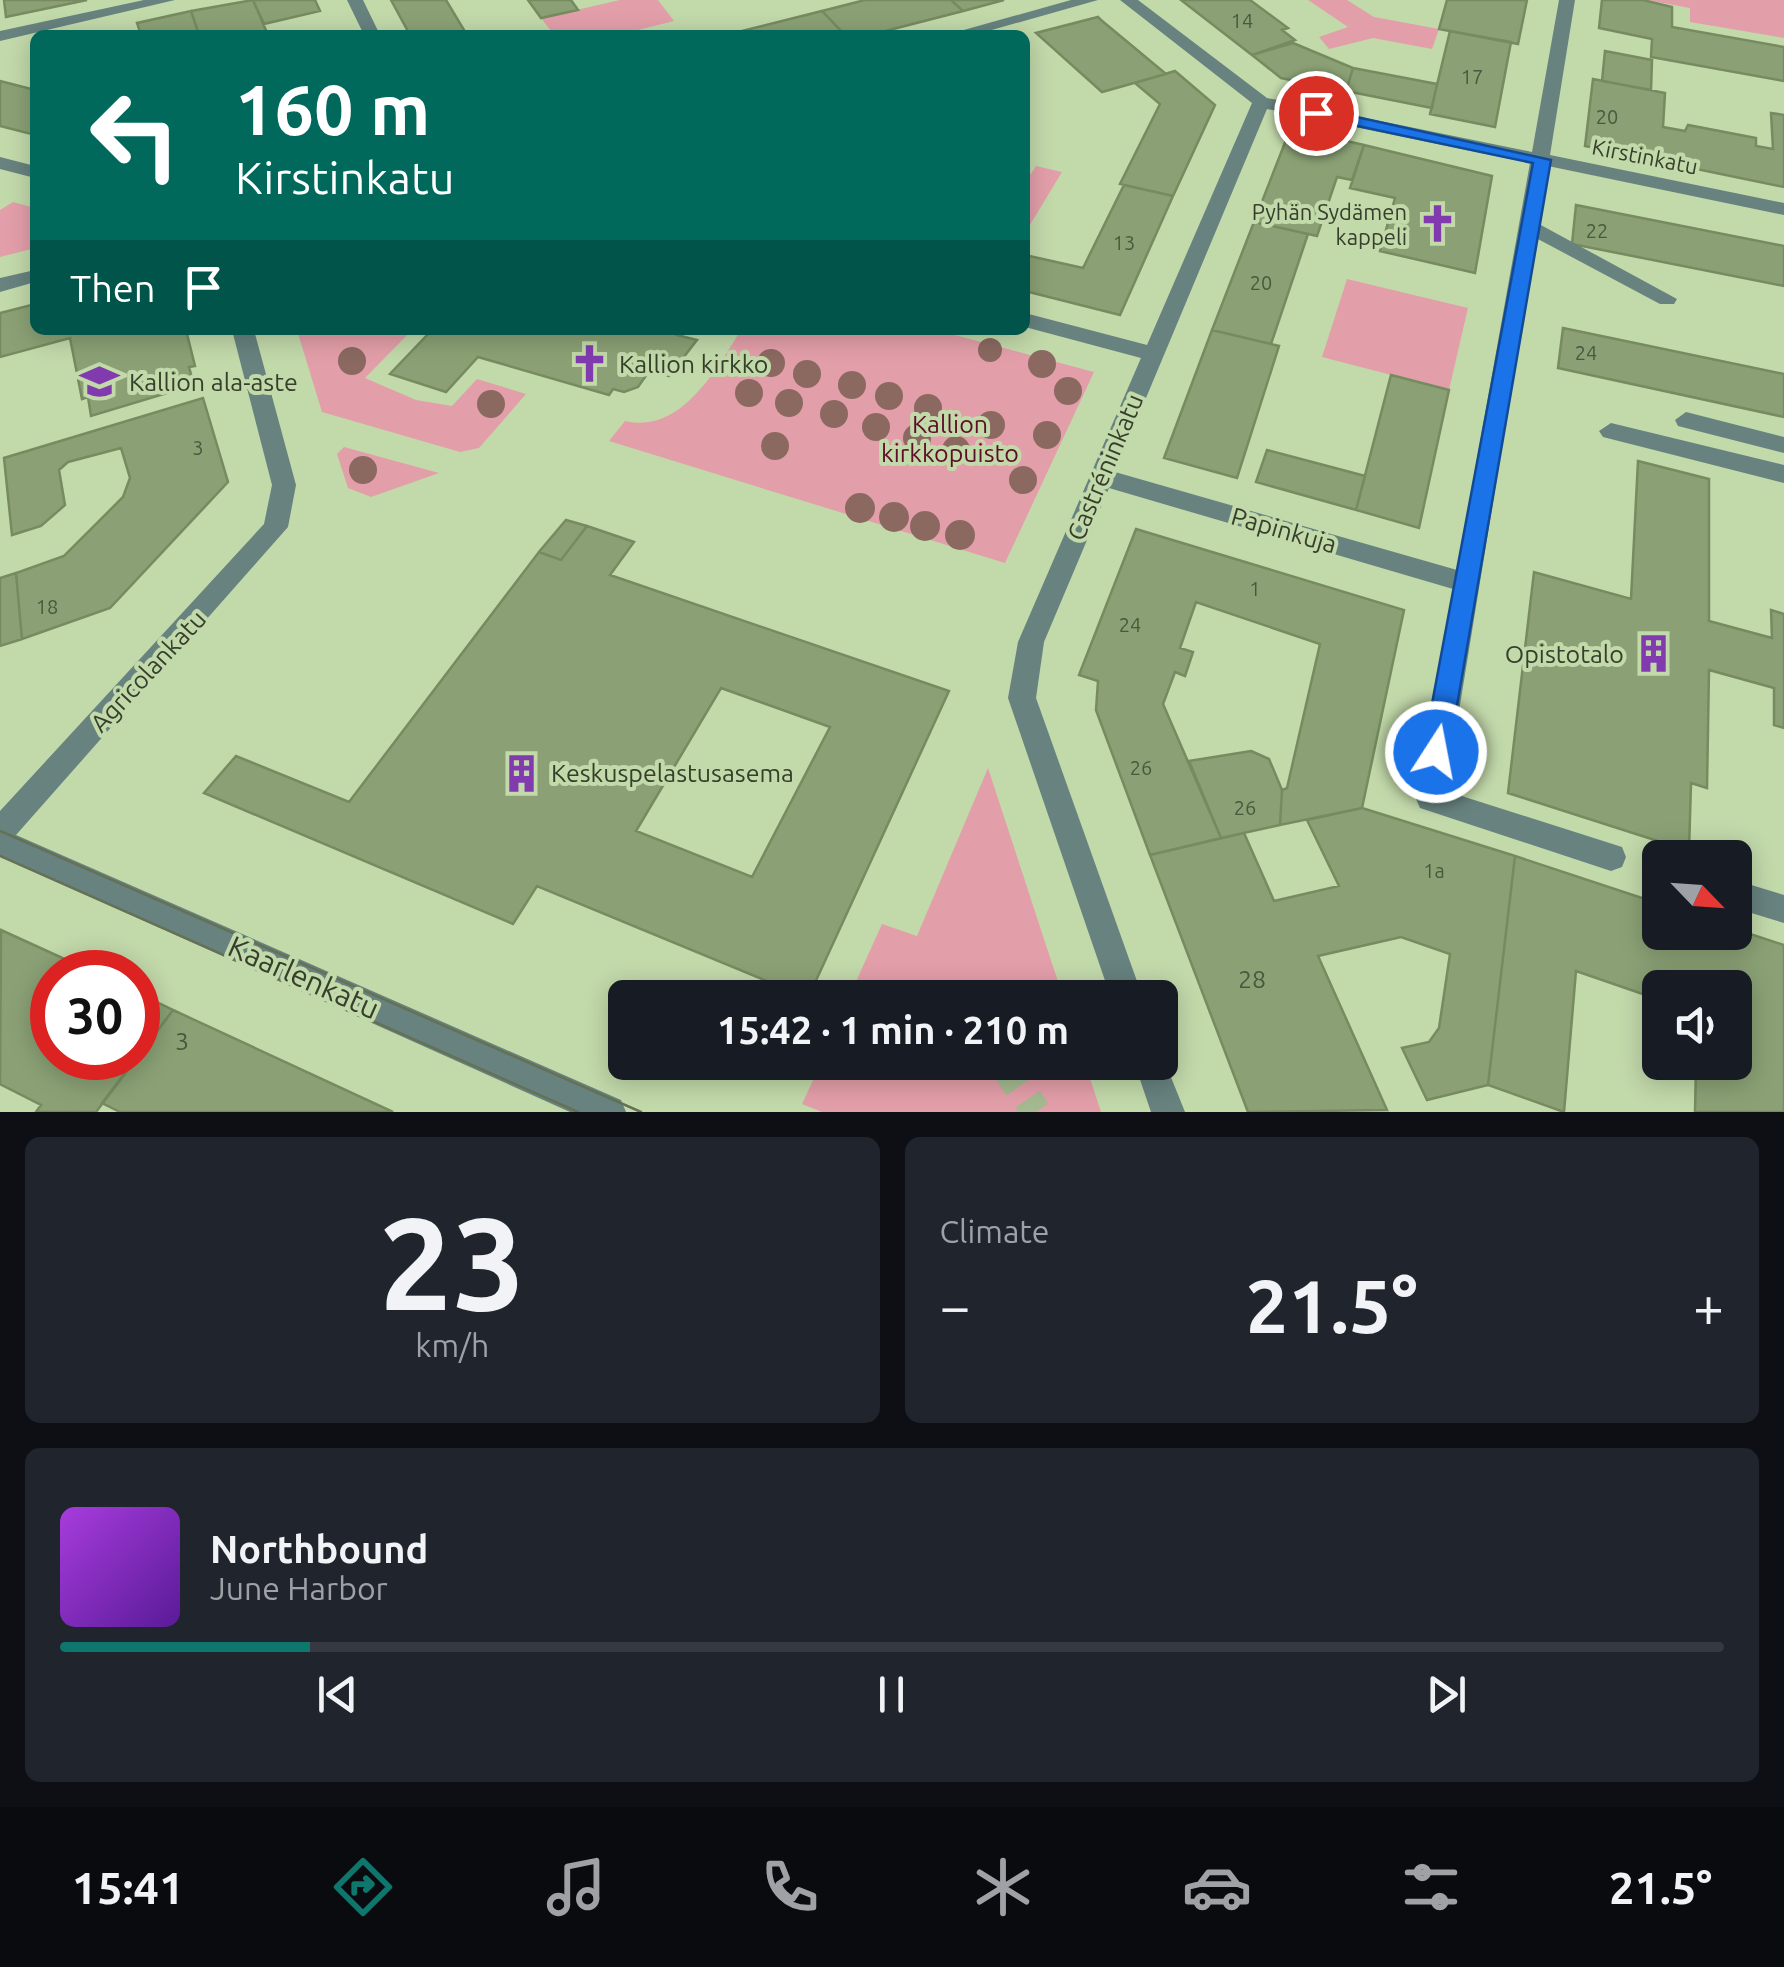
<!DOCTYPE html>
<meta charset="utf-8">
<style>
:root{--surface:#171b24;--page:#20242c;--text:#f1f3f6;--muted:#9ea1a6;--line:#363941;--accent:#0f766e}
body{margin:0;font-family:Ubuntu,sans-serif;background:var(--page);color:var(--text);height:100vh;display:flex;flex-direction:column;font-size:38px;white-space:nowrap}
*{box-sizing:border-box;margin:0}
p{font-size:32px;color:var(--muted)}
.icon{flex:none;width:55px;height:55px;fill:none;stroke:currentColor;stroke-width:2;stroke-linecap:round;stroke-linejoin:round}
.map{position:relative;height:1112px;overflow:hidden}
.side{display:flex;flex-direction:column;gap:25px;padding:25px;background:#0d0f14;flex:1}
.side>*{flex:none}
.top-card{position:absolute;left:30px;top:30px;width:1000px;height:305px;border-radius:15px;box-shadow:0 5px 25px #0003;background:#00695c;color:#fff;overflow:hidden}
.needle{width:65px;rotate:115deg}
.fabs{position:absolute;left:1642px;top:840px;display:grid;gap:20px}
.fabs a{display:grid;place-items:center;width:110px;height:110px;border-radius:15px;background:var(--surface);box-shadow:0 5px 25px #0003;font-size:50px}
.speed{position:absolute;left:30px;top:950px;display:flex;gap:20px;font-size:50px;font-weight:700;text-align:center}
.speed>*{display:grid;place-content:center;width:130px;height:130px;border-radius:50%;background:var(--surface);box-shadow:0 5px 25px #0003;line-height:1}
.speed .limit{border:15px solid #d22;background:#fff;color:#111}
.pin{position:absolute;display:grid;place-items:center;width:85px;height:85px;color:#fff;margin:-42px;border:5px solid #fff;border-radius:50%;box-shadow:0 2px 10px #0007}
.me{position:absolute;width:110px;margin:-55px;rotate:11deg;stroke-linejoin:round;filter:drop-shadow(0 0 8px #0008)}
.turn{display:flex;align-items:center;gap:35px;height:210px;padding:0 40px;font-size:45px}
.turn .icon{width:130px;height:130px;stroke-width:2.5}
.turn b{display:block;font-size:70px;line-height:85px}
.then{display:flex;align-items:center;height:95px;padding:0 40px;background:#0003;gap:20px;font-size:38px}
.big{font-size:75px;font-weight:700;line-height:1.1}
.side .card{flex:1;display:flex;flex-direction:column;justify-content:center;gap:15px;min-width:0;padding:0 35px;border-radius:15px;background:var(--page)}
.side .dial{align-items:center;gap:0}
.dial b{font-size:130px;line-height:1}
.song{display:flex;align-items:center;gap:30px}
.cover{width:120px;height:120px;border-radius:15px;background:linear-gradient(135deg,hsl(280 70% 55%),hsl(270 70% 35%))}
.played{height:10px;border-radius:5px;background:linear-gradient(90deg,var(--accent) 15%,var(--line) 15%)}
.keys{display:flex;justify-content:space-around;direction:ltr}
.heat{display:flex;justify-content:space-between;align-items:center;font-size:55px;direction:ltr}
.side .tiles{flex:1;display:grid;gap:25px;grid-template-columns:1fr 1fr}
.card:last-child{grid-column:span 2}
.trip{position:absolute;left:608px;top:980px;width:570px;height:100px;border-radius:15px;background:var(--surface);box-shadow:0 5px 25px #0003;font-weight:700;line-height:100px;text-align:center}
.dock{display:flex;height:160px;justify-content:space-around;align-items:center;background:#090b0e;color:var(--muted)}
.dock .icon{width:70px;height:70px}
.dock .on{color:var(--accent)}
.dock b{font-size:45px;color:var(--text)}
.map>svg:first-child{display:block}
.green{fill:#e39fa9}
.building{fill:#8ba175;stroke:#768b5f;stroke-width:2.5;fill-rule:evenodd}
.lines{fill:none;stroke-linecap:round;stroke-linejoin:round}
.minor-tunnel{stroke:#a6ba91;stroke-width:30;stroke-dasharray:30 15;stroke-linecap:butt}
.minor{fill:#67827f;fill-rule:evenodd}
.tram{stroke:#647155;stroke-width:2.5}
.tree{fill:#8b6961}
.route{fill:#1a73e8;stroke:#114b97;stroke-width:2.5}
.labels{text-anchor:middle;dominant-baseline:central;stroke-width:8;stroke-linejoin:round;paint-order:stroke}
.number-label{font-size:20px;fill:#4b583e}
.far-street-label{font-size:22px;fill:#363f2c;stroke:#c2d9aa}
.far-poi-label{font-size:22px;fill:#363f2c;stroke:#c2d9aa;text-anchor:end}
.poi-label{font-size:25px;fill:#363f2c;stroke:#c2d9aa;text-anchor:start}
.park-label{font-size:25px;fill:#5e0d26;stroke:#c2d9aa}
.street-label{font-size:25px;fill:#363f2c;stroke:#c2d9aa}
.near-number-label{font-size:25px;fill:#4b583e}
.near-street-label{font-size:30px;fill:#363f2c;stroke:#c2d9aa}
</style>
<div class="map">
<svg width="1784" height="1112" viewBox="0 0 1784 1112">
<rect width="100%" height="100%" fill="#c2d9aa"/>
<path class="green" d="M620,0H658L674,21L618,35H554L541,18Z
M1308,0H1347L1374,17L1439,29L1432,49L1373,38L1329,49L1319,37L1348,27Z
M1647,0H1784V38L1690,22V8Z
M1036,166L1062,172L1025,233V173L1031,174Z
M13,202L35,208V248L0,257V210Z
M1347,279L1468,308L1449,390L1322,357Z
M297,330H412L365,378L416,400L452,406L477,379L526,394L479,448L460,452L322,412Z
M741,330H936L1094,372L1005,563L609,441L625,421C681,434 715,371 741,330Z
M344,447L439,473L371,497L348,488L337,454Z
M988,768L1063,997H849L882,924L917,936Z
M1085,1063L1101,1112H822L802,1104L821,1063Z"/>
<path class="building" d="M4,0H87L6,17Z
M253,0L268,35H199L191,11Z
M253,0H315L320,11L264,24Z
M391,0H446L467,35H410Z
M528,0H571L578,10L541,18Z
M865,0H951L963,11L870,35H845L822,11Z
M951,0H1004L963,11Z
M1181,0H1250L1288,28L1282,30L1295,40L1252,55Z
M1447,0H1527L1518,44L1439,29Z
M1602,0H1643L1672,7V27L1784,47V81L1651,57L1652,39L1599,28Z
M191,11L199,35H141L137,23Z
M822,11L845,35H726Z
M1098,17L1101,20L1166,74L1102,92L1036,33Z
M1450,31L1511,42L1495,127L1430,114Z
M1293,43L1353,68L1346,91L1281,78L1252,55Z
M1605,51L1652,60L1651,90L1602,81Z
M1353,68L1437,84L1432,108L1346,91Z
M1175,71L1215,105L1173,196L1120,184L1160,104L1135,83Z
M1593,79L1665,93L1663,127L1685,131L1688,125L1756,138V146L1773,149L1771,113L1784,115V187L1585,146Z
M0,81L35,90V135L0,126Z
M1311,133L1364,145L1352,180L1337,177L1317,236L1254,222L1286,140Z
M1364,145L1492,176L1475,273L1380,251L1395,198L1350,188Z
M1124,185L1173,196L1120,315L1025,291V255L1083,268Z
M1576,205L1784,246V286L1572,244Z
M1254,222L1308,234L1271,344L1212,330Z
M35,304V330H186L195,366L189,367L194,385L91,416L88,397L82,399L70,338L0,357V313Z
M1563,328L1784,374V417L1558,368Z
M432,330H681L677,335L697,340L669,376L650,370L638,387L624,392L613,389L609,395L478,357L446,392L390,374Z
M1212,330L1279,346L1237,478L1164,458Z
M1391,375L1449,390L1419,528L1356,510Z
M203,398L228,482L110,608L22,639L16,573L64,556L123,497L130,478L121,448L68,462L59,470L65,505L41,526L12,535L4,458Z
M1267,450L1365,476L1356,510L1256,482Z
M1638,461L1709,479V621L1772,638L1771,610L1784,614V728L1774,725V688L1709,670L1707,788L1691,783L1689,851L1508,793L1534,572L1631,599Z
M566,520L587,526L561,560L539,552Z
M587,526L634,542L610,575L949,691L808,998L537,886L513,924L204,793L236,756L349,802L539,552L561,560ZM721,688L830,727L752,877L636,831Z
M1136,529L1404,610L1362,808L1280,825L1282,790L1287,788L1320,644L1196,602L1180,648L1193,652L1185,676L1175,672L1163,704L1221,838L1150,855L1096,710L1098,681L1079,675Z
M16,573L22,639L0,646V578Z
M1251,751L1269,759L1282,790L1280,825L1221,838L1189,761Z
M1362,808L1515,856L1488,1085L1427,1100L1402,1048L1429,1042L1439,1028L1450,954L1401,937L1318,956L1387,1110L1248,1112L1150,855L1244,833L1274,901L1339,886L1307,820Z
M1515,856L1660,904V932H1735V929L1784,945V1112H1695L1696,1065L1729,1077V1062H1735V988H1660V1000L1576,971L1564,1112L1488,1085Z
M1,930L93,972H52V1058H137L96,1112H36L41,1105L0,1084Z
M138,993L173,1010L138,1057Z
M173,1010L393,1112H120L102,1103Z"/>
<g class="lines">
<path class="minor-tunnel" d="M1002,1062L1036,1112"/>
<path class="minor" d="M144,0H175L0,41V31Z
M347,0H363L380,35H364Z
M1071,0H1098L974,35H946Z
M1120,0H1138L1267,98L1532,152L1559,0H1575L1550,155L1784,203V215L1548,166L1539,224L1677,299L1674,304H1660L1536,238L1446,791L1622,847L1626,857L1622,867L1611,871L1420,808L1416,799L1453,589L1109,488L1044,642L1036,698L1143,998H1111L1008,698L1018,642L1141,358L1025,327V313L1147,345L1252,103ZM1267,109L1530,163L1457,570L1115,472Z
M0,157L35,166V178L0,169Z
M35,270V282L0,292V278Z
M232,330H254L296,485L288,527L16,835L621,1100L626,1112H570L0,856V811L264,524L272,485Z
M1686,412L1784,437V453L1678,426L1675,420Z
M1611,423L1784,465V483L1603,437L1599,431Z
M1735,880L1784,895V923L1735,908Z
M1160,1050L1185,1112H1151L1134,1062H1160Z"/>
<path class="tram" d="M0,831L641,1112
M0,856L578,1112"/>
</g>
<g class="tree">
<circle cx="990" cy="350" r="12"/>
<circle cx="352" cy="361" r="14"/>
<circle cx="771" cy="363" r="14"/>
<circle cx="1042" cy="364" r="14"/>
<circle cx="807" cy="374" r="14"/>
<circle cx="852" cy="385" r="14"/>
<circle cx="1068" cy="391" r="14"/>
<circle cx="749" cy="393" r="14"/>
<circle cx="889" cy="396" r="14"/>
<circle cx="789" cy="403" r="14"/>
<circle cx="491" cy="404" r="14"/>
<circle cx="928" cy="408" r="14"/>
<circle cx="834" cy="414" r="14"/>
<circle cx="991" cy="425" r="14"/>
<circle cx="876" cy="427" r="14"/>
<circle cx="1047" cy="435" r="14"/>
<circle cx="917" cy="438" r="14"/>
<circle cx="775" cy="446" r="14"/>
<circle cx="956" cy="450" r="14"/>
<circle cx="363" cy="470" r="14"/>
<circle cx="1023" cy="480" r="14"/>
<circle cx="860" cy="508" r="15"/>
<circle cx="894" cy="517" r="15"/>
<circle cx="925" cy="526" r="15"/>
<circle cx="960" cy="535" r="15"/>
</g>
<path class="route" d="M1316,108L1551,160L1449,752L1436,763L1423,752L1533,163L1310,116V110Z"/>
<defs>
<symbol id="church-bare" viewBox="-9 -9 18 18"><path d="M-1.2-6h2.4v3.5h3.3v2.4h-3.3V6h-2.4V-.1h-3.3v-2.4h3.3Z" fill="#813bae" stroke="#c2d9aa" stroke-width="2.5" paint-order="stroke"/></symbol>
<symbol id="school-bare" viewBox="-9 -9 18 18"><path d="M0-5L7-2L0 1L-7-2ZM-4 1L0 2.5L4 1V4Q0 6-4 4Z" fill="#813bae" stroke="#c2d9aa" stroke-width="2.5" paint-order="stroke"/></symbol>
<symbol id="building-bare" viewBox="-9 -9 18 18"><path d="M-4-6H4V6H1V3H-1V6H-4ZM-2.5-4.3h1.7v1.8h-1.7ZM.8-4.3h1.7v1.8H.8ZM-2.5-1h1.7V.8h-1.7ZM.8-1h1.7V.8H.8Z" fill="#813bae" stroke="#c2d9aa" stroke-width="2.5" paint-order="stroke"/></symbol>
</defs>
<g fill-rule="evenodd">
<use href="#church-bare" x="1410" y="196" width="55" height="55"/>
<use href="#church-bare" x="562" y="336" width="55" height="55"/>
<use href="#school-bare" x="72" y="354" width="55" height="55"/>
<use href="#building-bare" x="1626" y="626" width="55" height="55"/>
<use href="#building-bare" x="494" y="746" width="55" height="55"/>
</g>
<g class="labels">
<g class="number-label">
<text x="1242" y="20">14</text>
<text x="1472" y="76">17</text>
<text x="1607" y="116">20</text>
<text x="1597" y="230">22</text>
<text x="1124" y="242">13</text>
<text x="1261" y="282">20</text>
<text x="1586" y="352">24</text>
<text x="198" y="447">3</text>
<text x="1255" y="588">1</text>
<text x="47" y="606">18</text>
<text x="1130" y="624">24</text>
<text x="1141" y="767">26</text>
<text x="1245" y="807">26</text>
<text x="1434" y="870">1a</text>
</g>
<g class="far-street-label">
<text transform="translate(1645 156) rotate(11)">Kirstinkatu</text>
</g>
<g class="far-poi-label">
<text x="1407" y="211">Pyhän Sydämen<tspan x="1407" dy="25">kappeli</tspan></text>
</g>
<g class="poi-label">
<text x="619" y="364">Kallion kirkko</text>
<text x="129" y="382">Kallion ala-aste</text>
<text x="1624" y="654" text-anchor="end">Opistotalo</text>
<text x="551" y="773">Keskuspelastusasema</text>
</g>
<g class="park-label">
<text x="950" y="424">Kallion<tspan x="950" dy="29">kirkkopuisto</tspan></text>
</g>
<g class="street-label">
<text transform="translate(1105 467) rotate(-67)">Castréninkatu</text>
<text transform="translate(1284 530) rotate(16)">Papinkuja</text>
<text transform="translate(148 671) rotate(-47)">Agricolankatu</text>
</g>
<g class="near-number-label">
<text x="1252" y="979">28</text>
<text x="182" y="1041">3</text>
</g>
<g class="near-street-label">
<text transform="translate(304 977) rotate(24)">Kaarlenkatu</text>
</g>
</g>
</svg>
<div class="fabs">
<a><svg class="needle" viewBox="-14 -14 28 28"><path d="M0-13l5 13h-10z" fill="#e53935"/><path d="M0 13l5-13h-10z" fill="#9ea1a6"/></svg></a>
<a><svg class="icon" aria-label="sound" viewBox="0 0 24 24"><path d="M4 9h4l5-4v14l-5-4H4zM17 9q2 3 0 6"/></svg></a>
</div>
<div class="speed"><div class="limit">30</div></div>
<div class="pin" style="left:1316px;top:113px;background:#d93025"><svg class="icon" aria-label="arrive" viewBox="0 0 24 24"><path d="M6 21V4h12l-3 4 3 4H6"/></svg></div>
<svg class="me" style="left:1436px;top:752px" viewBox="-20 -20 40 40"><circle r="17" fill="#1a73e8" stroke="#fff" stroke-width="3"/><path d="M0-11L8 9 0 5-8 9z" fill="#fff"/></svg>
<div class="trip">15:42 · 1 min · 210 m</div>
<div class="top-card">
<div class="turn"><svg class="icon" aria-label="left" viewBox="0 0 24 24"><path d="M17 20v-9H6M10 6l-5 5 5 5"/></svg><div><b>160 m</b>Kirstinkatu</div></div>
<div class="then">Then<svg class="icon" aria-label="arrive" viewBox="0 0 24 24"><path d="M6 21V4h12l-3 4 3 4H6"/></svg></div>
</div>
</div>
<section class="side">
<div class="tiles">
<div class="card dial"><b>23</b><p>km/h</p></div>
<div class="card"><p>Climate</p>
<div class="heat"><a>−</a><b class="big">21.5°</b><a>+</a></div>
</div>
<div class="card">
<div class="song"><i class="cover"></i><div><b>Northbound</b><p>June Harbor</p></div></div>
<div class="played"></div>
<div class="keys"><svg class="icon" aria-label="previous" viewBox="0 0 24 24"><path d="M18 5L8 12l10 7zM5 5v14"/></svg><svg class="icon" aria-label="pause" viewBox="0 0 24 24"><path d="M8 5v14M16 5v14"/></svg><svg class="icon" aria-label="next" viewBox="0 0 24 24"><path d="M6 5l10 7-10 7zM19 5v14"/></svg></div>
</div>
</div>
</section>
<nav class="dock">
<b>15:41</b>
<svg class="icon on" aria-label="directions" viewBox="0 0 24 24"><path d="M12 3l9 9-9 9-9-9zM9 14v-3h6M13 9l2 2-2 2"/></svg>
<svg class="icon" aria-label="music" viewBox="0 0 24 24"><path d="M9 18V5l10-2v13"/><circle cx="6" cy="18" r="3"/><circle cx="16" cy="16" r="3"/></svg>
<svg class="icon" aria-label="phone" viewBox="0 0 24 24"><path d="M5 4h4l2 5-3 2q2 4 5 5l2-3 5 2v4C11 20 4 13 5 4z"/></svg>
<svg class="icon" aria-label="climate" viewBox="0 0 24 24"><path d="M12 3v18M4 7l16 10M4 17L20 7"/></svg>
<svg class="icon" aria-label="car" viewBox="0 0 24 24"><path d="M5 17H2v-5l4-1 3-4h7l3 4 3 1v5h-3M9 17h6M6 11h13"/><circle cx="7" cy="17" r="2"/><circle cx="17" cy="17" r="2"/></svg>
<svg class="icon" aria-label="filters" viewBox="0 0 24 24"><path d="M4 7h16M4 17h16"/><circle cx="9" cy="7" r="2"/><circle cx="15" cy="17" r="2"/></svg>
<b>21.5°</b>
</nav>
